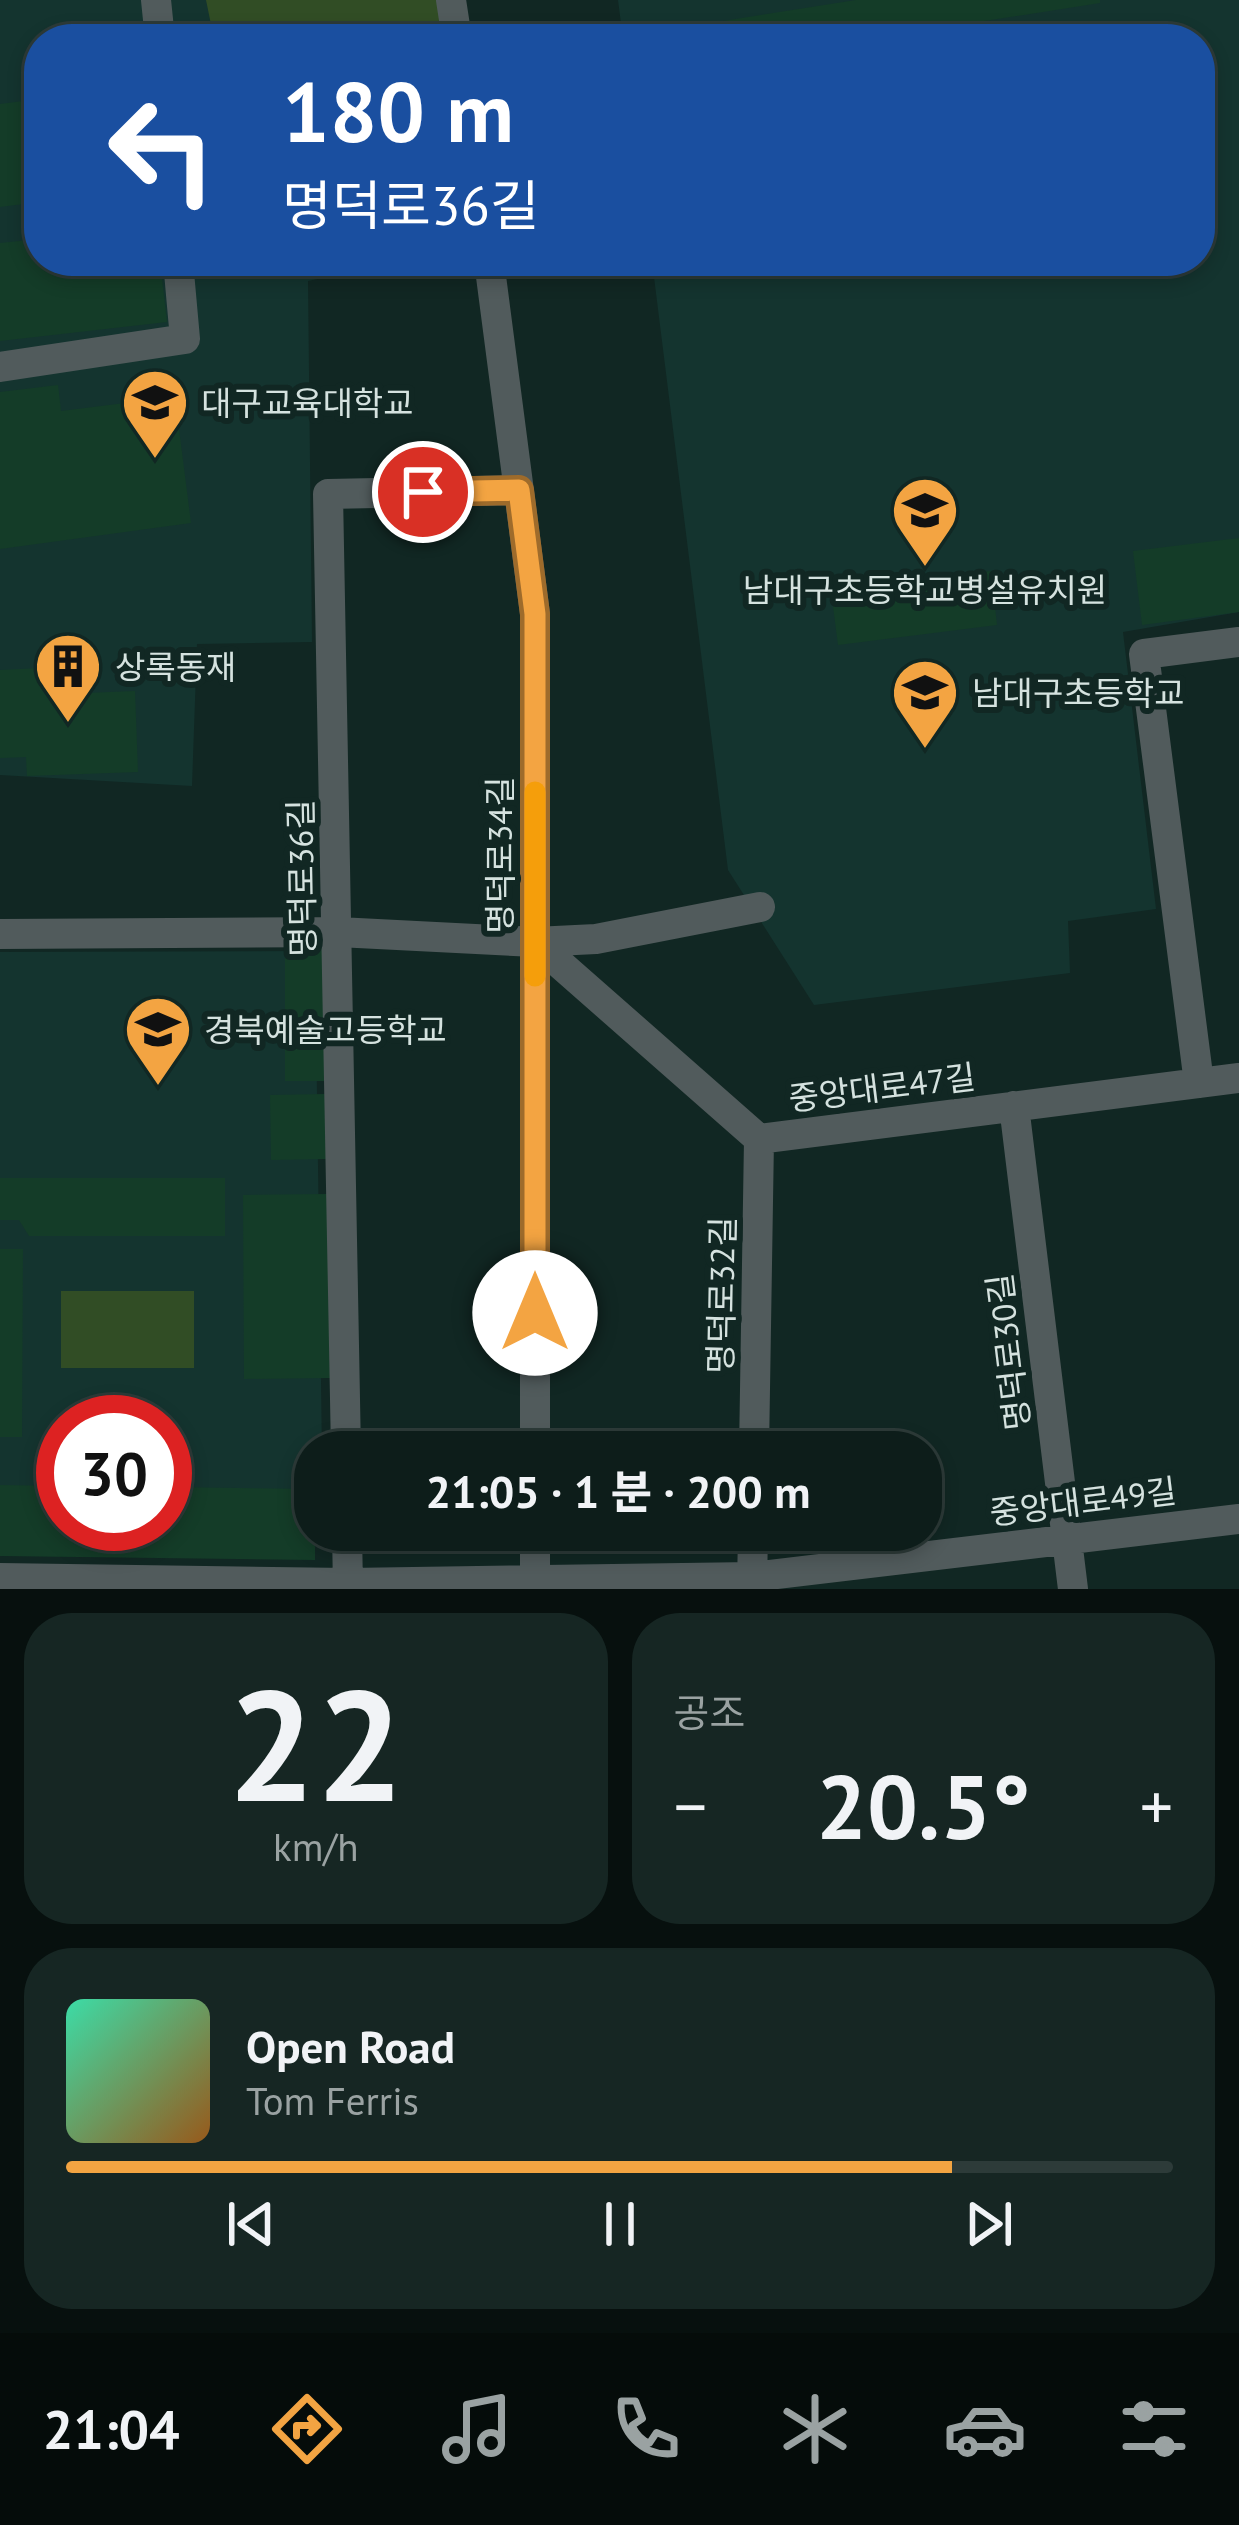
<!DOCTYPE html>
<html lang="ko">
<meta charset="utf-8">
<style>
:root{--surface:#0d1d1a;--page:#162623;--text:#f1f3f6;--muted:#9aa2a2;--line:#2d3b39;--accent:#f3a442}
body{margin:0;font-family:"PT Sans","Noto Sans KR",sans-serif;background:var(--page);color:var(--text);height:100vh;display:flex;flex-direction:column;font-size:45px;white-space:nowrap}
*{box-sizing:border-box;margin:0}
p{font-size:39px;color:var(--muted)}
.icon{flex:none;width:66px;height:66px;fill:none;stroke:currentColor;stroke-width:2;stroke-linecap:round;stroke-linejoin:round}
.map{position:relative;height:1589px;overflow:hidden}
.details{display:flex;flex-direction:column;gap:24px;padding:24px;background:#07100e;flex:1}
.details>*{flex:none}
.banner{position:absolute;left:24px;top:24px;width:1191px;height:252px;border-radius:48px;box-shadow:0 6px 18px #0003,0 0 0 3px var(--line);background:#1a4fa0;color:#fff;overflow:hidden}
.speed{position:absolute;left:36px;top:1395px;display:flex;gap:24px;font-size:60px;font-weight:700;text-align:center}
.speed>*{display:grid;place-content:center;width:156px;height:156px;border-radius:50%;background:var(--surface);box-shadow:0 6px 18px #0003,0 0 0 3px var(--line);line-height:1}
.speed .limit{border:18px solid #d22;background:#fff;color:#111}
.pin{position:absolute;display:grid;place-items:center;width:102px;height:102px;color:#fff;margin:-51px;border:6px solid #fff;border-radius:50%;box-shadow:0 3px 12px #0007}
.me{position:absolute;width:132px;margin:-66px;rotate:0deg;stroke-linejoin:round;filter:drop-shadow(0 0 9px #0008)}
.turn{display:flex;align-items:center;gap:42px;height:252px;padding:0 60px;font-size:54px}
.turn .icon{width:156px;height:156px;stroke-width:2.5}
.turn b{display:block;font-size:84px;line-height:102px}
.big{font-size:90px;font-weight:700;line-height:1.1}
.details .widget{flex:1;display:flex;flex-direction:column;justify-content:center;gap:18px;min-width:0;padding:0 42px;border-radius:48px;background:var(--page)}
.details .dial{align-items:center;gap:0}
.dial b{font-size:156px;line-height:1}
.song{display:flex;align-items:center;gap:36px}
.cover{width:144px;height:144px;border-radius:18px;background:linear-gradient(135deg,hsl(160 70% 55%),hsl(30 70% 35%))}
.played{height:12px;border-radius:6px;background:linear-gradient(90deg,var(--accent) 80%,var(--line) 80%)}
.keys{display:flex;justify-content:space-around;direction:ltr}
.heat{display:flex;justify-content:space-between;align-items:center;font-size:66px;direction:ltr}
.details .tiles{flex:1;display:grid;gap:24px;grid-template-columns:1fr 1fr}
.widget:last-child{grid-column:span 2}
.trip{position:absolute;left:294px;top:1431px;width:648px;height:120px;border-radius:48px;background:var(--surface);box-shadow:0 6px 18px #0003,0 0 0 3px var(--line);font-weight:700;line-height:120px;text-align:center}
.tabs{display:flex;height:192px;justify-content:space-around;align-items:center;background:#050c0a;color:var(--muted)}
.tabs .icon{width:84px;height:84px}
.tabs .selected{color:var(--accent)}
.tabs b{font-size:54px;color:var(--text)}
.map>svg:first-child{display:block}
.built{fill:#14342f;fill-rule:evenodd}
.green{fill:#314d25}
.building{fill:#143c28}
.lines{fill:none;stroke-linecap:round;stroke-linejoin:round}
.minor{stroke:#515b5c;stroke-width:30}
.route-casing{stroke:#9e6b2b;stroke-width:30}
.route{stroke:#f3a442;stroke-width:21}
.slow{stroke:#f59e0b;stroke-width:21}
.labels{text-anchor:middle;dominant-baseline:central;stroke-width:12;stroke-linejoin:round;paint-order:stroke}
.poi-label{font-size:33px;fill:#d5e2df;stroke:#112723;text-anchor:start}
.street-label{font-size:33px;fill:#d5e2df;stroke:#112723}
</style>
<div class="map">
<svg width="1239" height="1589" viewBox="0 0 1239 1589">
<rect width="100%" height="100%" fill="#112723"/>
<path class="built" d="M0,0H451L457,39H39V261H401L308,281L312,642L197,644L192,786L0,775Z
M618,0H1239V612L1123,632L1156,909L1068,921L1070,973L814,1005L728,870L652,261H1200V39H623Z
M315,951L322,1452H315V1530H324V1546L0,1545V952ZM63,1422H165V1524H63Z"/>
<path class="green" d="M206,0H451L457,39H214Z
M61,1291H194V1368H61Z"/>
<path class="building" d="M856,0H1100V3L870,39H648L647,33Z
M39,99V202L0,207V104Z
M39,239V261H160L167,322L0,341V243Z
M250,261H312V264L252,271Z
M58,385L61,411L125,403L127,420L177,413L191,523L0,549V392Z
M1239,538V612L1142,625L1133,551Z
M991,571L997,625L838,645L831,591Z
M60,667L61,694L135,691L138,772L27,776L26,757L0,758V670Z
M285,942H329V1081H285Z
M325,1094L327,1159L271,1160L270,1095Z
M0,1178H225V1236H29L19,1220H0Z
M328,1194L330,1378L244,1379L243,1195Z
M0,1249H23L22,1437H0Z
M0,1485L63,1486V1524H165V1487L315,1489V1560L0,1556Z"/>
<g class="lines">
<path class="minor" d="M156,0L160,39
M451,0L457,39
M489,261L535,614V1452
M0,367L185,339L178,261
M0,934L338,932L535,942L596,939L760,907
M535,942L759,1139L1239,1078
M1199,1083L1144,654L1239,642
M1014,1106L1073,1589
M346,1452L328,494L519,490
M754,1452L759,1139
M347,1530L348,1589
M0,1578L348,1583L752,1577L1239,1519
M535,1589V1530
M752,1589L753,1530"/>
</g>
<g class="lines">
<defs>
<path id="route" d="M423,492L519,490L535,614V1313"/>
</defs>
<use href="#route" class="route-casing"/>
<use href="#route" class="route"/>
<path class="slow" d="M535,792V976"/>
</g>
<defs>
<symbol id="university-pin" viewBox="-11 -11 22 30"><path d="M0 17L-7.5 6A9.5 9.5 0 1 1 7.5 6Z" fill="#f3a442" stroke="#112723"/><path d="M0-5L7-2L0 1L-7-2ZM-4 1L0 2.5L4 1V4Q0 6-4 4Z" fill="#111"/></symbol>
<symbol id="school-pin" viewBox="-11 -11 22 30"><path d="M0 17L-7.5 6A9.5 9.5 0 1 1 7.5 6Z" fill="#f3a442" stroke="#112723"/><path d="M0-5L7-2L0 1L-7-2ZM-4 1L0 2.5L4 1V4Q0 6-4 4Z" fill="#111"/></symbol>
<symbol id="building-pin" viewBox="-11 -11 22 30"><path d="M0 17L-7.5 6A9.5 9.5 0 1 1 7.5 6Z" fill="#f3a442" stroke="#112723"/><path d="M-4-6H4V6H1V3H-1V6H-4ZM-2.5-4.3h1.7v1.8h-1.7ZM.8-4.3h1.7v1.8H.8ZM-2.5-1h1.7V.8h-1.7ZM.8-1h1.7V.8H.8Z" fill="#111"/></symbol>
</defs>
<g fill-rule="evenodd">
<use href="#university-pin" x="117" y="364" width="76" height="104"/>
<use href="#school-pin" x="887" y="472" width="76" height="104"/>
<use href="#building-pin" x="30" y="628" width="76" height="104"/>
<use href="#school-pin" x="887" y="654" width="76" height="104"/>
<use href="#school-pin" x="120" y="991" width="76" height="104"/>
</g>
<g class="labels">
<g class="poi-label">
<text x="201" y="402">대구교육대학교</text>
<text x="925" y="589" text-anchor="middle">남대구초등학교병설유치원</text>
<text x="115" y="666">상록동재</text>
<text x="972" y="692">남대구초등학교</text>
<text x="204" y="1029">경북예술고등학교</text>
</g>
<g class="street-label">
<text transform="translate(499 855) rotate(-90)">명덕로34길</text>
<text transform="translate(301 878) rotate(-91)">명덕로36길</text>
<text transform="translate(882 1087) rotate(-7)">중앙대로47길</text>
<text transform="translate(721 1295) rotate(-89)">명덕로32길</text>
<text transform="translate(1008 1352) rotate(-97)">명덕로30길</text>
<text transform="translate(1083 1501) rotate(-7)">중앙대로49길</text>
</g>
</g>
</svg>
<div class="speed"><div class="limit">30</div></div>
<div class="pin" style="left:423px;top:492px;background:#d93025"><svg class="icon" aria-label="arrive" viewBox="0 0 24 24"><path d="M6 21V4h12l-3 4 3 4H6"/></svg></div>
<svg class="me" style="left:535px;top:1313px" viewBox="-20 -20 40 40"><circle r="19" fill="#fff"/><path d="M0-13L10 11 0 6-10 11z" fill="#f3a442"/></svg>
<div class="trip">21:05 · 1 분 · 200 m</div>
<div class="banner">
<div class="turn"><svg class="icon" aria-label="left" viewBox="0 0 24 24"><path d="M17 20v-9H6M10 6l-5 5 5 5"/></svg><div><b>180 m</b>명덕로36길</div></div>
</div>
</div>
<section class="details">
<div class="tiles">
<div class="widget dial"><b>22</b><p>km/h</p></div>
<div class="widget"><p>공조</p>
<div class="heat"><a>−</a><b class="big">20.5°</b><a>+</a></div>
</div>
<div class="widget">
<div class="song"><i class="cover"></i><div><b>Open Road</b><p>Tom Ferris</p></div></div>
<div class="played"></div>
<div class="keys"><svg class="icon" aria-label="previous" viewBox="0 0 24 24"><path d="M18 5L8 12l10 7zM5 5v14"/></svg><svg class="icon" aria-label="pause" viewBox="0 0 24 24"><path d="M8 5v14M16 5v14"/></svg><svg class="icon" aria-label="next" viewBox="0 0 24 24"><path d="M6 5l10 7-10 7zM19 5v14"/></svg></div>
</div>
</div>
</section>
<nav class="tabs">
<b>21:04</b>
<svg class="icon selected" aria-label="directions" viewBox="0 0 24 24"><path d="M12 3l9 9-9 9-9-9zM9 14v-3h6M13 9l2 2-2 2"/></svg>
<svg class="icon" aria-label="music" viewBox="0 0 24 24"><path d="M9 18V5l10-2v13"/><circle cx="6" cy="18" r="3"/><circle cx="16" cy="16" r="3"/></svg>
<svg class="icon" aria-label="phone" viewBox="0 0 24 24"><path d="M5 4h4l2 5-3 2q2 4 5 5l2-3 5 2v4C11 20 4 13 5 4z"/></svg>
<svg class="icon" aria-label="climate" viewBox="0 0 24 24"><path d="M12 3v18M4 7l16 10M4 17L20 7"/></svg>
<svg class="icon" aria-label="car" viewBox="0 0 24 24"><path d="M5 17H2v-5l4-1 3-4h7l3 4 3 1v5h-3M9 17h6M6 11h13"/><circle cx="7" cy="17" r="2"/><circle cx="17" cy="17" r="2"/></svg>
<svg class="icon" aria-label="filters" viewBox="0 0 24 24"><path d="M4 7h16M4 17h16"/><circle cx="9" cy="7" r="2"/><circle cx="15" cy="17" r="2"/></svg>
</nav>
